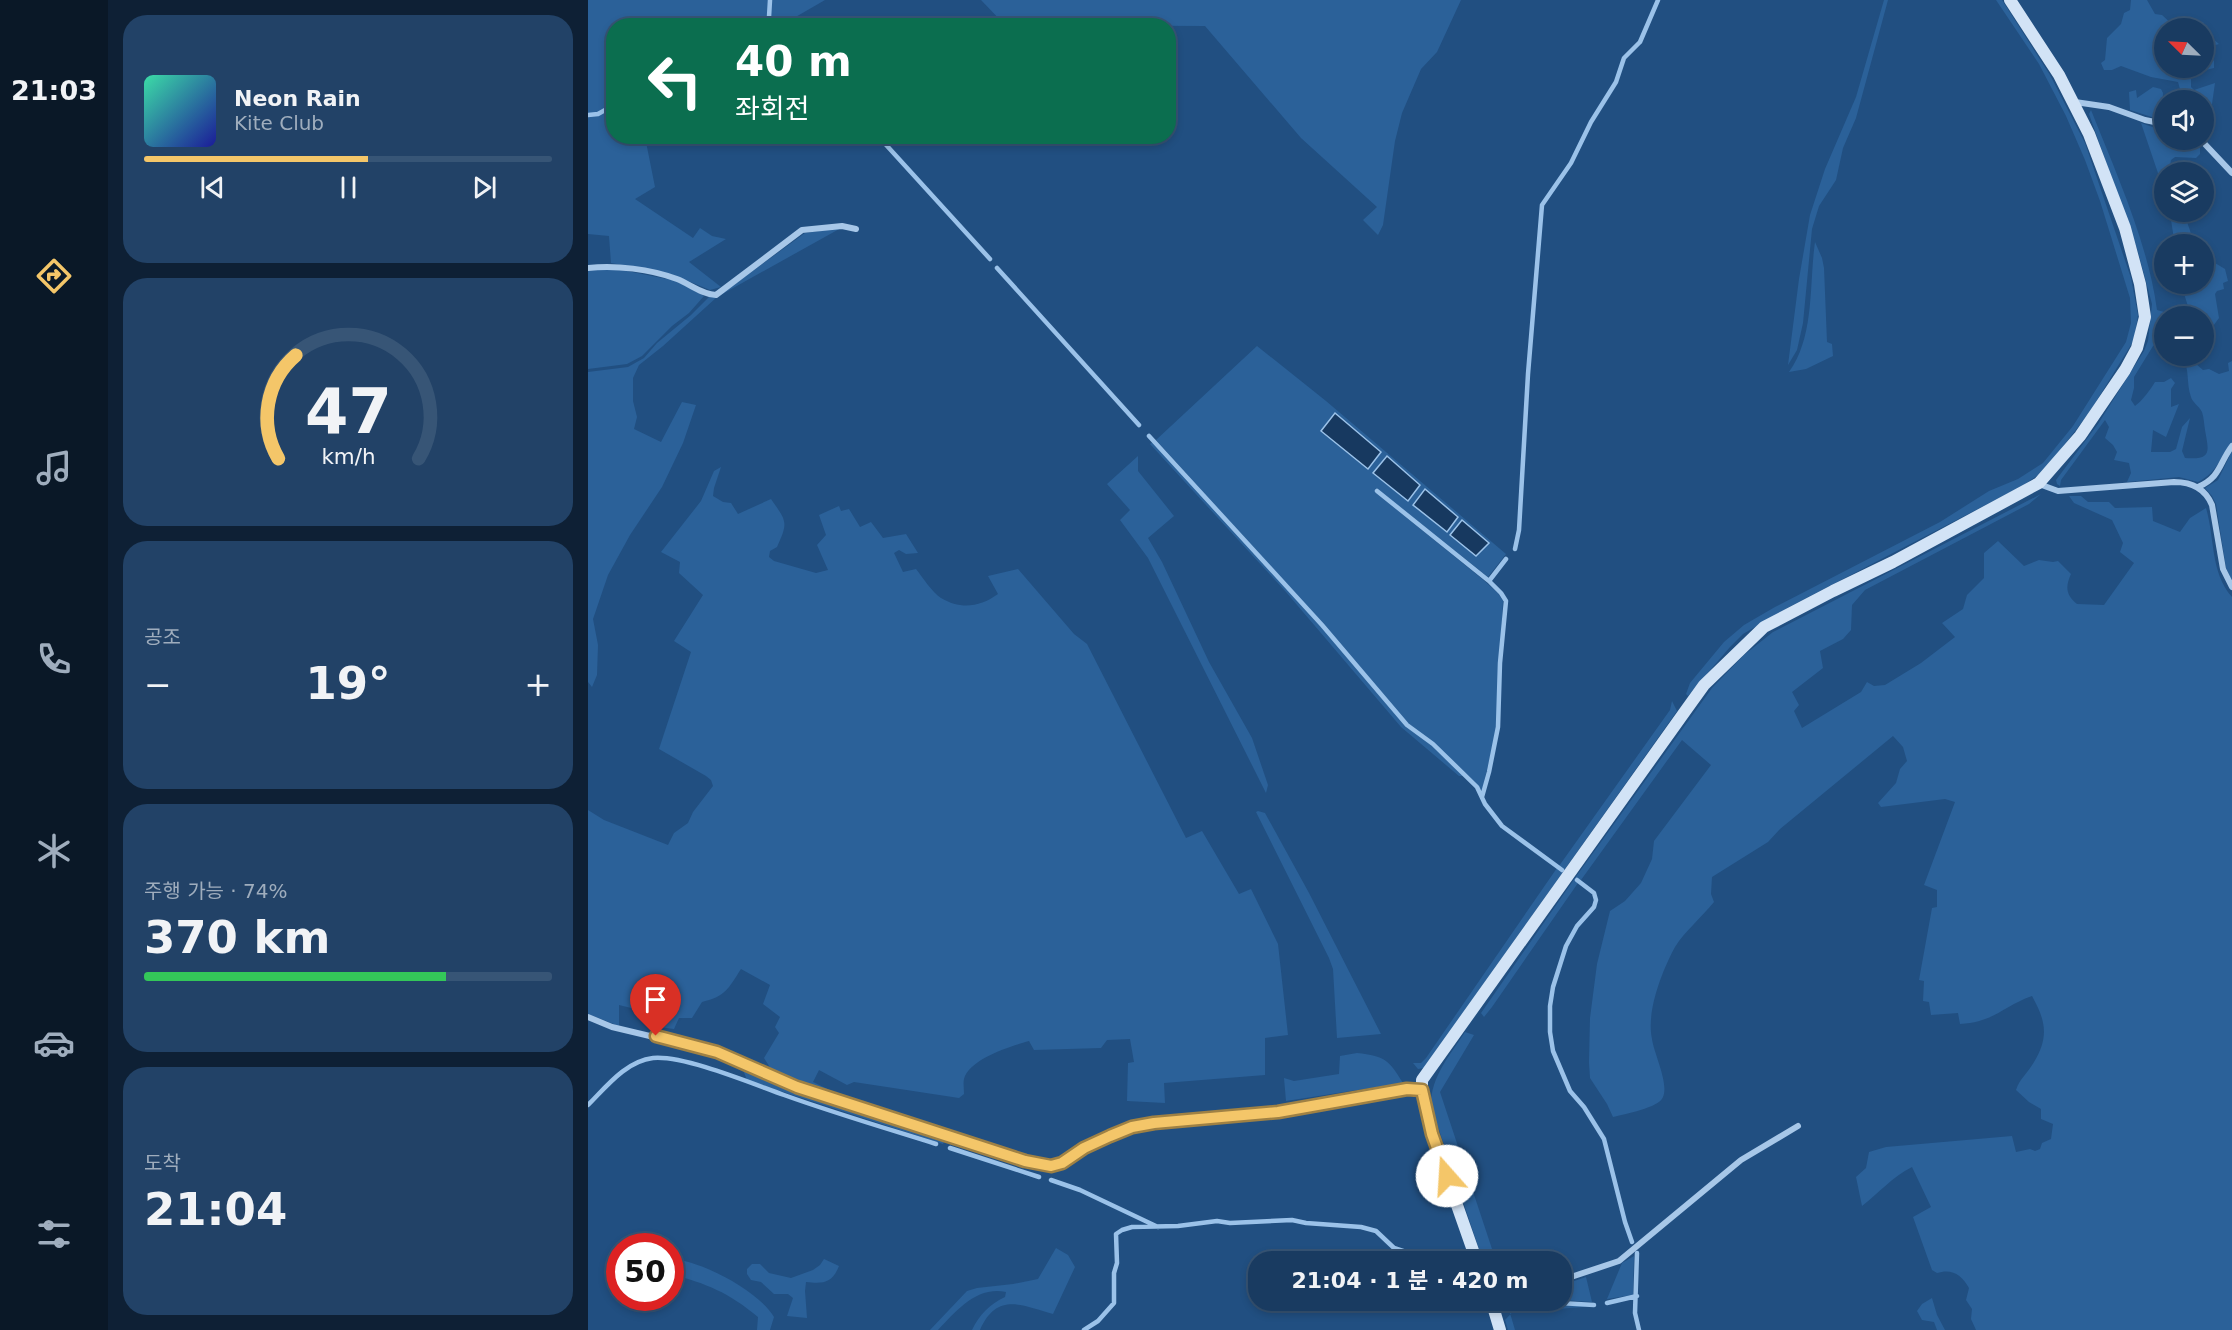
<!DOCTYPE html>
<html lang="ko">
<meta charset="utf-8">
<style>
:root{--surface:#193b61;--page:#224267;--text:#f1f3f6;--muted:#9fadbd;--line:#375576;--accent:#f4c669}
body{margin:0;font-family:"DejaVu Sans","Noto Sans KR",sans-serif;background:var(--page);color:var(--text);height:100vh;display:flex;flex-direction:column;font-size:22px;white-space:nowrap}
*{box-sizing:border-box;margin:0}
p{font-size:20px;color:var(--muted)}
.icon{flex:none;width:33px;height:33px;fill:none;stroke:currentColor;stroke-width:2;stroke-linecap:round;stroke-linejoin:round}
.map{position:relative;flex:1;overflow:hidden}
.details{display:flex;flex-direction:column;gap:15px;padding:15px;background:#0e2035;width:480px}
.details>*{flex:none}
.top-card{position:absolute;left:18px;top:18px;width:570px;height:126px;border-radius:24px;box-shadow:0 3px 9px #0003,0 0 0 2px var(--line);background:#0b6e4f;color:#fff;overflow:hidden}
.needle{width:39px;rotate:294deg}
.tools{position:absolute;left:1566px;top:18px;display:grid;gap:12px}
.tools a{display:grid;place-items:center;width:60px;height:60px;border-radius:50%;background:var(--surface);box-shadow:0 3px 9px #0003,0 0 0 2px var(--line);font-size:30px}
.speed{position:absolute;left:18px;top:1233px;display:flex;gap:12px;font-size:30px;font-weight:700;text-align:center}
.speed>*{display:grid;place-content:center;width:78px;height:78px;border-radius:50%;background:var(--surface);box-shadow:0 3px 9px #0003,0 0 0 2px var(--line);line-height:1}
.speed .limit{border:9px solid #d22;background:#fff;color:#111}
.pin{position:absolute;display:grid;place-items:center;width:51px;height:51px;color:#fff;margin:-62px -26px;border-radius:50% 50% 50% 0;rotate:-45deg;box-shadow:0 0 6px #0007}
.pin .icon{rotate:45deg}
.me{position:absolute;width:66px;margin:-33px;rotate:341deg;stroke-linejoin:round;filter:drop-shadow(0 0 4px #0008)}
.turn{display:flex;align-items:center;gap:21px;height:126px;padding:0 30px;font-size:27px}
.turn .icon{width:78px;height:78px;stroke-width:2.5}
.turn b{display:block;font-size:42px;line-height:51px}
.big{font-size:45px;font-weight:700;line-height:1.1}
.details .card{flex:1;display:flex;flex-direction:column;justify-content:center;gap:9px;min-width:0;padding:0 21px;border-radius:24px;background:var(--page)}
.details .dial{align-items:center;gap:0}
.dial svg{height:156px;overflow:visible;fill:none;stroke:var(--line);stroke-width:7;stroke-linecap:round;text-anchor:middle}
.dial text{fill:var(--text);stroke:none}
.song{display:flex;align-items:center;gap:18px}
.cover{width:72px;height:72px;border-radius:9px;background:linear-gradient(135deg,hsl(160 70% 55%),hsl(240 70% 35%))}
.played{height:6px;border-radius:3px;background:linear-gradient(90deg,var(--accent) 55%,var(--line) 55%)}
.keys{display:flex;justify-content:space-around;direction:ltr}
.heat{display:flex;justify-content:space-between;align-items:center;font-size:33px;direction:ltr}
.charge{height:9px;border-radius:4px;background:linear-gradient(90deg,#34c759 74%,var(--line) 0)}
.trip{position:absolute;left:660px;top:1251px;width:324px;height:60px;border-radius:24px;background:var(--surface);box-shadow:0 3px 9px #0003,0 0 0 2px var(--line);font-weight:700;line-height:60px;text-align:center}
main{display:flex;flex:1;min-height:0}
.tabs{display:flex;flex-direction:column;width:108px;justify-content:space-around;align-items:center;background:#0a1827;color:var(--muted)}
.tabs .icon{width:42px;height:42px}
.tabs .on{color:var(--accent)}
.tabs b{font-size:27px;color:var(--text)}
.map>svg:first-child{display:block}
.green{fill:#2b6199}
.water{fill:#173960;stroke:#9bc2e9;stroke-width:1.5}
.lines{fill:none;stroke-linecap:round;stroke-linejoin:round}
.stream{stroke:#9bc2e9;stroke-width:4.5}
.street{stroke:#a7c7e8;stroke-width:6}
.secondary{stroke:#d2e3f6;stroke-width:12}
.route-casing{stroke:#9f8144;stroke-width:15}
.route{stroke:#f4c669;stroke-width:10}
</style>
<main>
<nav class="tabs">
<b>21:03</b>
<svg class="icon on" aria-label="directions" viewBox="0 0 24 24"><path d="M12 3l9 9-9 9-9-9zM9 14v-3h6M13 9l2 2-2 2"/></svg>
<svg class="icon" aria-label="music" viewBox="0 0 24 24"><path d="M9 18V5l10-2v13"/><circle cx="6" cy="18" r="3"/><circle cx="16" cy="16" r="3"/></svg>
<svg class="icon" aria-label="phone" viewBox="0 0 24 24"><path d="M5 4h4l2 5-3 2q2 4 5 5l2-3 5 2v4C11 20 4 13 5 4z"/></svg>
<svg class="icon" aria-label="climate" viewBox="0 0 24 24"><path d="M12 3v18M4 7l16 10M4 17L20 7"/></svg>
<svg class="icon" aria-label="car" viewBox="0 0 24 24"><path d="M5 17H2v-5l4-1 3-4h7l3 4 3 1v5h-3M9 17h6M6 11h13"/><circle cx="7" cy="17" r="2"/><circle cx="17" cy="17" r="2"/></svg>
<svg class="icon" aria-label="filters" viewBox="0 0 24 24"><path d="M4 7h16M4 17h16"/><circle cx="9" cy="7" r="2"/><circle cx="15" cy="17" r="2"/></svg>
</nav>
<section class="details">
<div class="card">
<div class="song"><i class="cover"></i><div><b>Neon Rain</b><p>Kite Club</p></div></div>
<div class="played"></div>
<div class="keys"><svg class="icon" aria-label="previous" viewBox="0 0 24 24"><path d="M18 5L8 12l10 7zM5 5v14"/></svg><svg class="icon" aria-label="pause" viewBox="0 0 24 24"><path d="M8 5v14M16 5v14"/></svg><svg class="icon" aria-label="next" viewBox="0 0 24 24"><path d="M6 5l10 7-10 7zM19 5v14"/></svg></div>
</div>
<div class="card dial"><svg viewBox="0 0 100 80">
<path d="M14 69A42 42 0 1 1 86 69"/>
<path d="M14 69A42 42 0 0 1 23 16" stroke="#f4c669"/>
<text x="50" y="56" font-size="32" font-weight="700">47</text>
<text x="50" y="72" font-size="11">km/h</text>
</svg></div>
<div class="card"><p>공조</p>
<div class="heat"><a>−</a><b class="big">19°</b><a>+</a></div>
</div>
<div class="card"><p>주행 가능 · 74%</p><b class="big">370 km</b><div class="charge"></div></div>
<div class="card"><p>도착</p><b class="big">21:04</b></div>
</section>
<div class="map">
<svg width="1644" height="1330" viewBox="0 0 1644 1330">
<rect width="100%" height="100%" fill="#214f81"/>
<path class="green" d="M0,0H182L180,17L171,25L26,26L25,104L10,113L0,114Z
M183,0H237L192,26L182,17Z
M393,0H873L849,52L833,69L814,113L807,141L795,225L790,235L775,220L789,207L713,138L617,26L417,25Z
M1296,0H1300L1268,118L1255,148L1248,180L1231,206L1224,229L1215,323L1209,350L1200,365L1211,279L1222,215L1237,169L1268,97Z
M1408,0H1414L1462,75L1497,143L1543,278L1550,315L1546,340L1501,413L1469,454L1450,475L1434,486L1203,606L1155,634L1142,647L1100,696L1098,694L1102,683L1136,642L1156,625L1187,607L1352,522L1401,491L1430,479L1455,463L1485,426L1538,342L1543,323L1542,298L1512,201L1497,160L1478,116L1451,64Z
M1543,0H1559L1567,14L1574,15L1586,26C1597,26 1605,21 1615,22L1624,38L1631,44L1616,48V28H1576V68H1597L1598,74L1616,68L1626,60V68L1613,71L1603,78V87L1606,90L1627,83L1624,104L1619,109H1616V100H1595L1590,82L1563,77L1533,66L1524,70H1516L1513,63L1517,60L1519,38L1533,24L1536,13L1542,10Z
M1565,87L1573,89L1575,93L1574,108L1576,113V121L1542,110L1541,92L1548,90L1549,98Z
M25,106L26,136L57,137L67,187L47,199L105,238L112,228L124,236L138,239L101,262L133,287L122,290L83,274L23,263L21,236L0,234V116L10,115Z
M1503,110C1528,173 1560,243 1569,310L1587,315L1594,310L1595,316H1576V344L1573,342L1565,346L1546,377V388L1543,400L1547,406C1554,401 1563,389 1567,382H1576L1583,378L1587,383L1583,389V407L1591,404L1578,437L1565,430L1563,452H1582L1588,449L1594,427L1602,418L1594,451L1597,458C1624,460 1621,452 1617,430C1616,424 1616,418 1614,412C1611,406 1604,402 1603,397C1598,383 1602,368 1594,356H1604L1608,364L1615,370L1621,369L1631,374L1641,371L1640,363L1644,361V443C1630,459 1631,471 1610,482L1591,477L1539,482L1543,473L1541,463L1526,460L1529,452L1525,445L1517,438L1521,427L1517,420L1473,480L1472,486L1469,484L1468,480L1510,424L1556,351L1560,341L1564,304L1550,252L1501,114Z
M1553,123L1576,131V140H1605L1612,143V154L1608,158L1587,157L1583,160L1581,171L1571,176Z
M1590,212H1596C1598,222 1603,229 1604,240L1611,241L1612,244H1582L1586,239L1583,220L1589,219Z
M253,228L129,297L75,346L51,365L45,378V401L49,417L46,429L73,442L94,402L108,405L95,443L74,487L42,535L20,575L5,619L10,645L9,675L4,687L0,682V372L40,367L56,358L69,343L103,315L122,296L129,297L217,233Z
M1227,242L1234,258L1236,268L1239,342L1244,344L1245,356L1218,369L1201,372C1227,336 1221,284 1227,242Z
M1618,252L1621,266L1627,263L1637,269L1640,281L1635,283L1636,289L1629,291L1627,294L1631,318L1617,337L1616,316H1603L1593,284H1616V253Z
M29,269L89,281L116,296L101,313L84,326L54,356L39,364L0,369V270Z
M669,346L738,401L918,554L900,577L788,488L787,492L893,578L910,593L915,601L908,731L894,791L846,743L820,724L735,624L568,440Z
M565,442L734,625L819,726L845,745L876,776H871L813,727L698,592L562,444Z
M1644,451V581L1638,568L1628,504L1624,496L1617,488L1630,480Z
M550,456V471L586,516L560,538L574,562L621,662L664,738L680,785L678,793L560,558L532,520L542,510L519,484Z
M133,467L126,488L125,496L135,502L143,503L150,514L183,499C198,521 201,521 189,547L182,551L181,557L186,561L228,573L240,570L229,545L238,535L231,515L251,506L253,511L261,509L272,527L283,522L295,538L318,534L330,553L318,554L311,550L306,553L315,572L328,569C335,578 344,592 353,598C373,610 392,607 410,594L400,576L430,569L486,634L499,644L598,838L614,831L651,894L663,889L690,944L700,1035L677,1038V1075L576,1083L577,1103L539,1101L540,1063L546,1062L542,1039L519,1040L513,1048L446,1050L441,1041C423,1046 381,1059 376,1079C375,1083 376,1089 376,1094L371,1098L266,1082L259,1085L231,1070L225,1082L252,1095V1099L188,1077L176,1058L191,1033L187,1027L192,1017L175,1004L182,985L153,969C140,989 138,996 114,1002L104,1018H91L86,1029L63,1026V1013L31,1005V1026L0,1014V810L16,820L80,845L86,833L100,823L105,812L125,786L123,780L118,776L71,749L103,652L86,641L115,595L91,573L92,562L73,552L113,501L126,471Z
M1453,494L1441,504L1277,590L1264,605L1263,630L1255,639L1232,651L1235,668L1204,692L1211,705L1206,711L1214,728L1273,692L1279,682L1286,686L1297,685L1333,663L1367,637L1354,623L1375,609L1379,595L1396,578V553L1410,541L1436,566L1451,560L1465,562L1470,561L1483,574C1477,587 1478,595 1489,604L1516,605L1546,563L1532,552L1535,543L1524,520L1486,503L1481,496H1493L1500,502H1521L1527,508L1564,507L1565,521L1592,532L1602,518L1618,508C1627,538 1622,572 1644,597V1330H1388L1383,1319L1384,1309L1378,1300L1381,1288C1374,1275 1364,1268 1349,1273L1344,1270L1325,1217L1343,1207L1324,1167C1304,1177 1291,1193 1274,1206L1268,1177L1278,1168L1281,1152L1298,1147L1424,1136L1428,1152L1442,1149L1447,1151L1452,1149L1454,1143L1463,1139L1465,1124L1453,1119V1109L1441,1102L1428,1090C1432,1078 1440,1073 1446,1062C1461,1037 1458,1021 1444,996C1415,1006 1407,1022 1372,1024L1370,1013L1343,1015L1341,1002L1335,1001L1336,981L1331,980L1344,908L1349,907V890L1336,885L1367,802L1357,799L1293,807L1290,803L1308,783L1312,769L1319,761L1315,747L1305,736L1192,829L1180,842L1124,877L1123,894L1126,902C1114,917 1097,931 1087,947C1074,971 1058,1012 1064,1039C1066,1054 1081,1083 1075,1097C1071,1108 1036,1114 1025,1117L1019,1104L1002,1078L1001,1062L1002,1018L1009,964L1022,911L1037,901L1053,883L1064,859L1066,841L1123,765L1094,740L993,880L987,878L990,883L904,1007L896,1017L893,1013L987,878L1124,688L1156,655L1185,632Z
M1084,701L1089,711L836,1068L830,1069L825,1063H833L838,1058L969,868L975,870L971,866L1082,710Z
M670,811L677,813L721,893L793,1034L749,1038L745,969L741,958L668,812Z
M877,1032L886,1035L852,1092L908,1261H895L843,1106C842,1078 862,1055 877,1032Z
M769,1053C797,1056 801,1060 815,1083L698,1101L696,1078L706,1081L751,1074L752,1056Z
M153,1065L210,1091L358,1137L355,1144L159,1080Z
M468,1248L480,1255L487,1267L465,1314C433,1305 409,1292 392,1330H384C391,1315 402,1304 417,1297L418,1292C389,1286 369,1310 350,1330H342L379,1291L389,1288L425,1284L450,1279Z
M1046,1256L1045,1295L1019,1299L1034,1263Z
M83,1259C112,1260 171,1291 186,1317L182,1330H169L170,1317C140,1292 119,1284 83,1274Z
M236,1259L251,1266C244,1283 236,1284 218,1282L217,1291L219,1318L199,1316L205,1298L200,1294H186L173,1282L163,1280L159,1274V1269L164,1264H172L181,1273L203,1278L225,1270L232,1265Z
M998,1277L1004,1302L974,1300V1285Z
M1344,1298L1349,1315L1357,1330H1349L1346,1322L1334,1320L1329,1311L1334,1304Z
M933,1303L1007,1306L922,1313L927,1330H920L917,1320Z"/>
<path class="water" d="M747,413L793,452L780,469L733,431Z
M799,456L832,485L820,501L785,473Z
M837,489L870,517L859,532L825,505Z
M874,520L901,543L888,556L862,535Z"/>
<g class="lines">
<path class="stream" d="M181,17L190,26
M172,26L181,17L182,0
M0,115L10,114L26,105
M290,136L402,259
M409,268L551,425
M561,436L734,625L819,725L845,744L889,787L897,804L914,826L974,870
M789,491L901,581L913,593L918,601L912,663L910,727L901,772L894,797
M927,549L931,530L940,374L954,205L983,163L1003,122L1028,82L1036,58L1052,42L1070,0
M901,581L918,559
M989,880L1006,893L1008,900L1006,907L989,926L978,946L965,987L962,1006V1032L965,1051L982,1091L996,1107L1016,1139L1037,1222L1044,1242
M0,1105C18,1087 38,1061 65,1058C96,1055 165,1084 196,1095C246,1113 297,1128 348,1144
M362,1148L451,1177
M463,1180L492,1190L570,1227
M1049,1253L1047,1313L1051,1330
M937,1301L1006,1305
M1019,1303L1049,1296
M496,1330L510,1321L526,1303V1273L529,1263L528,1234L534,1230L544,1227L590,1226L629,1221L642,1223L704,1220L718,1223L773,1227L788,1231L806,1248L848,1262"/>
<path class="street" d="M1487,102L1521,107L1557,120L1576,124
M1613,140L1644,173
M0,268C28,265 62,269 89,279C102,284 113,294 128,295L214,230L254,226L268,229
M1451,484L1470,491L1586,482C1603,482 1617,488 1624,505L1635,569L1644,587
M1610,487C1633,477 1631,463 1644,446
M0,1017L24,1027L129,1052L209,1087L437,1161L463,1166L473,1163L496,1148L544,1127L566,1123L690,1111L819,1089L834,1090
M974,1280L1031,1261L1153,1160L1210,1126
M907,1311L920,1300"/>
<path class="secondary" d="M889,1262L844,1134L834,1090V1080L1098,710L1116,685L1176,627L1245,591L1305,562L1451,483L1492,436L1537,370L1549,348L1557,317L1552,284L1537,228L1501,134L1471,75L1422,0
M903,1300L912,1330"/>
</g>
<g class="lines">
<defs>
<path id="route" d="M68,1036L129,1052L209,1087L437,1161L463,1166L474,1163L496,1148L522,1136L544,1127L566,1123L690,1112L819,1089L834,1090L844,1134L859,1176"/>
</defs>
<use href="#route" class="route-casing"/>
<use href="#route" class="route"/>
</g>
</svg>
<div class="tools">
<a><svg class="needle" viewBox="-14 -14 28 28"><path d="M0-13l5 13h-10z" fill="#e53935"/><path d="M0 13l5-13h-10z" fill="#9fadbd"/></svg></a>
<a><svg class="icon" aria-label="sound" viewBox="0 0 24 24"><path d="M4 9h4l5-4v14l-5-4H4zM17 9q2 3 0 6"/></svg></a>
<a><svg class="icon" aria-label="layers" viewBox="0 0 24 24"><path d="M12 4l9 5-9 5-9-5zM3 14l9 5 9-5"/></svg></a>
<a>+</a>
<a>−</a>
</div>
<div class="speed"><div class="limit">50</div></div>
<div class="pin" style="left:68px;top:1036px;background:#d93025"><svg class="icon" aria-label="arrive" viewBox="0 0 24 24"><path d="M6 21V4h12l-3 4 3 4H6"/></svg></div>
<svg class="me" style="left:859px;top:1176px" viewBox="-20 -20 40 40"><circle r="19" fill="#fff"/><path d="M0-13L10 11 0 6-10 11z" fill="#f4c669"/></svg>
<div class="trip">21:04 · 1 분 · 420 m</div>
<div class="top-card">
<div class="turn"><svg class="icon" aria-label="left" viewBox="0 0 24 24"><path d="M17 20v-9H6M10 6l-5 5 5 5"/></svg><div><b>40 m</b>좌회전</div></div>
</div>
</div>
</main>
